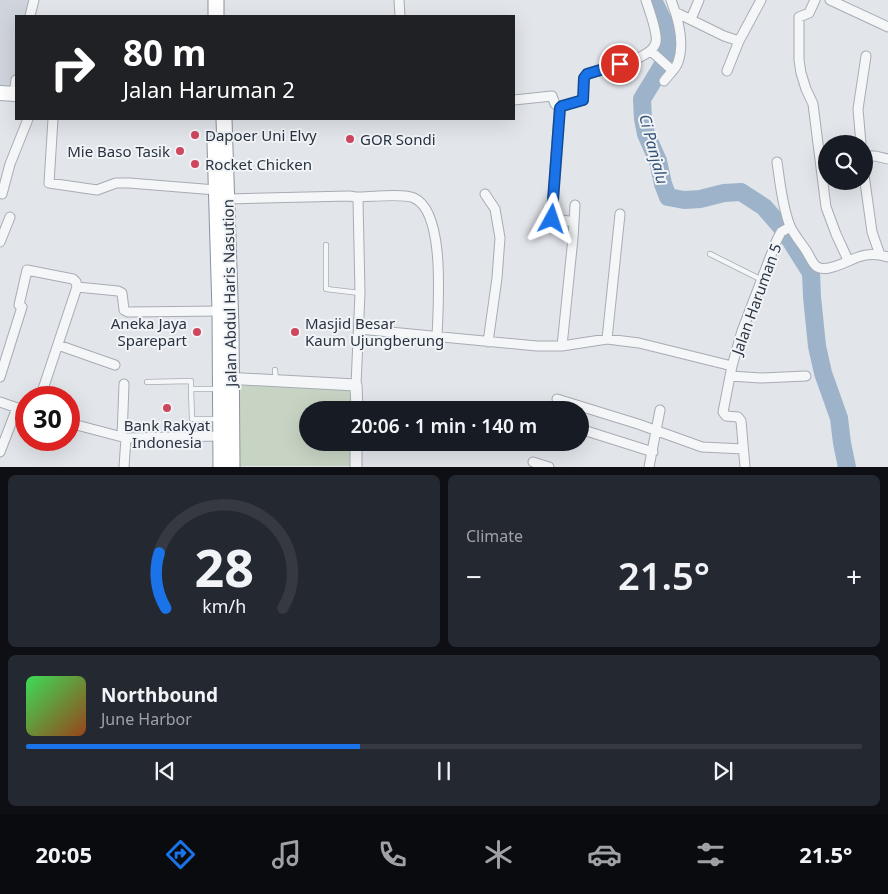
<!DOCTYPE html>
<meta charset="utf-8">
<style>
:root{--surface:#171b24;--page:#242831;--text:#f1f3f6;--muted:#9ea1a6;--line:#363941;--accent:#1a73e8}
body{margin:0;font-family:"Noto Sans",sans-serif;background:var(--page);color:var(--text);height:100vh;display:flex;flex-direction:column;font-size:19px;white-space:nowrap}
*{box-sizing:border-box;margin:0}
p{font-size:16px;color:var(--muted)}
.icon{flex:none;width:28px;height:28px;fill:none;stroke:currentColor;stroke-width:2;stroke-linecap:round;stroke-linejoin:round}
.map{position:relative;height:467px;overflow:hidden}
.drawer{display:flex;flex-direction:column;gap:8px;padding:8px;background:#0d0f14;flex:1}
.drawer>*{flex:none}
.hud{position:absolute;left:15px;top:15px;width:500px;height:105px;border-radius:0px;box-shadow:0 5px 20px #0002;background:#202124;color:#fff;overflow:hidden}
.controls{position:absolute;left:818px;top:135px;display:grid;gap:10px}
.controls a{display:grid;place-items:center;width:55px;height:55px;border-radius:50%;background:var(--surface);box-shadow:0 5px 20px #0002;font-size:25px}
.speed{position:absolute;left:15px;top:386px;display:flex;gap:10px;font-size:25px;font-weight:700;text-align:center}
.speed>*{display:grid;place-content:center;width:65px;height:65px;border-radius:50%;background:var(--surface);box-shadow:0 5px 20px #0002;line-height:1}
.speed .limit{border:8px solid #d22;background:#fff;color:#111}
.pin{position:absolute;display:grid;place-items:center;width:42px;height:42px;color:#fff;margin:-21px;border:2px solid #fff;border-radius:50%;box-shadow:0 1px 5px #0007}
.me{position:absolute;width:55px;margin:-28px;rotate:5deg;stroke-linejoin:round;filter:drop-shadow(0 0 4px #0008)}
.turn{display:flex;align-items:center;gap:18px;height:105px;padding:0 25px;font-size:22px}
.turn .icon{width:65px;height:65px;stroke-width:2.5}
.turn b{display:block;font-size:35px;line-height:42px}
.big{font-size:38px;font-weight:600;line-height:1.1}
.drawer .tile{flex:1;display:flex;flex-direction:column;justify-content:center;gap:8px;min-width:0;padding:0 18px;border-radius:8px;background:var(--page)}
.drawer .dial{align-items:center;gap:0}
.dial svg{height:130px;overflow:visible;fill:none;stroke:var(--line);stroke-width:7;stroke-linecap:round;text-anchor:middle}
.dial text{fill:var(--text);stroke:none}
.song{display:flex;align-items:center;gap:15px}
.cover{width:60px;height:60px;border-radius:8px;background:linear-gradient(135deg,hsl(130 70% 55%),hsl(20 70% 35%))}
.played{height:5px;border-radius:2px;background:linear-gradient(90deg,var(--accent) 40%,var(--line) 40%)}
.keys{display:flex;justify-content:space-around;direction:ltr}
.heat{display:flex;justify-content:space-between;align-items:center;font-size:28px;direction:ltr}
.drawer .tiles{flex:1;display:grid;gap:8px;grid-template-columns:1fr 1fr}
.tile:last-child{grid-column:span 2}
.trip{position:absolute;left:299px;top:401px;width:290px;height:50px;border-radius:25px;background:var(--surface);box-shadow:0 5px 20px #0002;font-weight:600;line-height:50px;text-align:center}
.tab-bar{display:flex;height:80px;justify-content:space-around;align-items:center;background:#090b0e;color:var(--muted)}
.tab-bar .icon{width:35px;height:35px}
.tab-bar .selected{color:var(--accent)}
.tab-bar b{font-size:22px;color:var(--text)}
.map>svg:first-child{display:block}
.built{fill:#d0d4dc}
.green{fill:#c7d4c3}
.lines{fill:none;stroke-linecap:round;stroke-linejoin:round}
.river{stroke:#9db3ca;stroke-width:18}
.service-casing{stroke:#a7acb4;stroke-width:6}
.minor-casing{stroke:#a7acb4;stroke-width:11}
.tertiary-casing{stroke:#a7acb4;stroke-width:13}
.primary-casing{stroke:#a1aab6;stroke-width:16}
.trunk-casing{stroke:#8993a1;stroke-width:17}
.service{stroke:#f4f6f8;stroke-width:4.5}
.minor{stroke:#f4f6f8;stroke-width:9}
.tertiary{stroke:#f4f6f8;stroke-width:11}
.primary{stroke:#fff;stroke-width:14}
.trunk{stroke:#fff;stroke-width:15}
.route-casing{stroke:#114b97;stroke-width:12}
.route{stroke:#1a73e8;stroke-width:9}
.poi-dot{fill:#ce475e;stroke:#f1f4f7;stroke-width:2}
.labels{text-anchor:middle;dominant-baseline:central;stroke-width:4;stroke-linejoin:round;paint-order:stroke}
.poi-label{font-size:15px;fill:#2a3342;stroke:#f1f4f7;text-anchor:start}
.street-label{font-size:15px;fill:#2a3342;stroke:#f1f4f7}
.water-label{font-size:16px;font-style:italic;fill:#345276;stroke:#f1f4f7}
</style>
<div class="map">
<svg width="888" height="467" viewBox="0 0 888 467">
<rect width="100%" height="100%" fill="#e2e5ea"/>
<path class="built" d="M0,0H33L29,16H16V71L13,87H0Z"/>
<path class="green" d="M236,385L343,387C354,391 353,399 354,410H308V442L353,443L352,466H237Z"/>
<g class="lines">
<path class="river" d="M653,0L667,29V58L642,99L643,119L646,134L658,161L663,184L668,197L684,200L700,199L724,193L741,192L764,207L784,230L811,273L812,297L817,346L823,373L839,418L842,443L847,467"/>
<defs>
<path id="service" d="M326,245V289L360,293
M710,254L762,280
M275,370L276,381
M147,382L191,381V389
M217,419H192L191,389H217"/>
<path id="minor" d="M399,0L400,16
M815,0L809,13L799,17V60L801,73L806,89L813,104L826,207L836,234L848,260
M830,0L888,27
M675,12L724,36L739,41L761,0
M30,16L34,0
M691,19L699,0
M651,51L672,70
M727,71L739,41
M664,81C668,75 676,69 678,62C685,42 678,18 671,0
M14,94L16,80
M514,100L552,96L555,104L560,108
M53,119L49,183L97,190L116,183H129L216,190
M861,144L858,109L866,56
M864,156H875L888,159
M777,162C780,182 782,206 790,226C794,235 802,244 807,252C813,262 814,271 829,268C852,263 860,249 888,257
M864,175L872,232L880,255
M2,194L10,164L28,119
M485,194L495,209L500,238L497,278L488,342
M356,197C370,197 403,193 414,198C446,212 438,307 437,337
M227,199L349,196L356,197L358,200L360,293L356,385
M574,222L550,218L553,200L559,112L562,106L583,100L584,78L587,74C603,70 653,59 656,42C658,32 649,10 646,0
M0,242L10,217
M359,329L537,346H562L607,339L639,343L732,366
M607,339L620,214
M58,345L115,365
M562,346L573,238L575,205
M730,376L761,378L806,376
M0,377L22,307L19,305L27,270L73,279L76,282L77,287
M40,398L77,287L118,291L122,293L124,310L128,312L220,311
M557,399L638,424L702,447L743,449
M0,402L26,411
M69,423L126,438L221,436
M580,429L653,452
M122,437L124,384
M0,452L17,408
M533,462L549,467
M124,467L126,438
M649,467L660,410
M745,467L741,421L738,417L726,416L723,412L732,366L742,331L776,242L781,232L790,227"/>
<path id="tertiary" d="M225,378L356,385L357,410
M356,467V442"/>
<path id="primary" d="M0,93L16,94"/>
<path id="trunk" d="M216,0V16
M224,119L231,328L232,467
M215,143L220,311L221,467"/>
</defs>
<use href="#service" class="service-casing"/>
<use href="#minor" class="minor-casing"/>
<use href="#tertiary" class="tertiary-casing"/>
<use href="#primary" class="primary-casing"/>
<use href="#trunk" class="trunk-casing"/>
<use href="#service" class="service"/>
<use href="#minor" class="minor"/>
<use href="#tertiary" class="tertiary"/>
<use href="#primary" class="primary"/>
<use href="#trunk" class="trunk"/>
</g>
<g class="lines">
<defs>
<path id="route" d="M552,219L550,218L553,200L560,108L562,106L583,100L584,78L587,74L620,64"/>
</defs>
<use href="#route" class="route-casing"/>
<use href="#route" class="route"/>
</g>
<g class="poi-dot">
<circle cx="195" cy="135" r="5"/>
<circle cx="350" cy="139" r="5"/>
<circle cx="180" cy="151" r="5"/>
<circle cx="195" cy="164" r="5"/>
<circle cx="197" cy="332" r="5"/>
<circle cx="295" cy="332" r="5"/>
<circle cx="167" cy="408" r="5"/>
</g>
<g class="labels">
<g class="poi-label">
<text x="205" y="135">Dapoer Uni Elvy</text>
<text x="360" y="139">GOR Sondi</text>
<text x="170" y="151" text-anchor="end">Mie Baso Tasik</text>
<text x="205" y="164">Rocket Chicken</text>
<text x="187" y="323" text-anchor="end">Aneka Jaya<tspan x="187" dy="17">Sparepart</tspan></text>
<text x="305" y="323">Masjid Besar<tspan x="305" dy="17">Kaum Ujungberung</tspan></text>
<text x="167" y="425" text-anchor="middle">Bank Rakyat<tspan x="167" dy="17">Indonesia</tspan></text>
</g>
<g class="street-label">
<text transform="translate(229 293) rotate(-91)">Jalan Abdul Haris Nasution</text>
<text transform="translate(756 299) rotate(-70)">Jalan Haruman 5</text>
</g>
<g class="water-label">
<text transform="translate(654 149) rotate(75)">Ci Panjalu</text>
</g>
</g>
</svg>
<div class="controls">
<a><svg class="icon" aria-label="search" viewBox="0 0 24 24"><circle cx="10" cy="10" r="6"/><path d="M15 15l6 6"/></svg></a>
</div>
<div class="speed"><div class="limit">30</div></div>
<div class="pin" style="left:620px;top:64px;background:#d93025"><svg class="icon" aria-label="arrive" viewBox="0 0 24 24"><path d="M6 21V4h12l-3 4 3 4H6"/></svg></div>
<svg class="me" style="left:552px;top:219px" viewBox="-20 -20 40 40"><path d="M0-17L14 15 0 8-14 15z" fill="#1a73e8" stroke="#fff" stroke-width="4"/></svg>
<div class="trip">20:06 · 1 min · 140 m</div>
<div class="hud">
<div class="turn"><svg class="icon" aria-label="right" viewBox="0 0 24 24"><path d="M7 20v-9h11M14 6l5 5-5 5"/></svg><div><b>80 m</b>Jalan Haruman 2</div></div>
</div>
</div>
<section class="drawer">
<div class="tiles">
<div class="tile dial"><svg viewBox="0 0 100 80">
<path d="M14 69A42 42 0 1 1 86 69"/>
<path d="M14 69A42 42 0 0 1 10 35" stroke="#1a73e8"/>
<text x="50" y="56" font-size="32" font-weight="700">28</text>
<text x="50" y="72" font-size="11">km/h</text>
</svg></div>
<div class="tile"><p>Climate</p>
<div class="heat"><a>−</a><b class="big">21.5°</b><a>+</a></div>
</div>
<div class="tile">
<div class="song"><i class="cover"></i><div><b>Northbound</b><p>June Harbor</p></div></div>
<div class="played"></div>
<div class="keys"><svg class="icon" aria-label="previous" viewBox="0 0 24 24"><path d="M18 5L8 12l10 7zM5 5v14"/></svg><svg class="icon" aria-label="pause" viewBox="0 0 24 24"><path d="M8 5v14M16 5v14"/></svg><svg class="icon" aria-label="next" viewBox="0 0 24 24"><path d="M6 5l10 7-10 7zM19 5v14"/></svg></div>
</div>
</div>
</section>
<nav class="tab-bar">
<b>20:05</b>
<svg class="icon selected" aria-label="directions" viewBox="0 0 24 24"><path d="M12 3l9 9-9 9-9-9zM9 14v-3h6M13 9l2 2-2 2"/></svg>
<svg class="icon" aria-label="music" viewBox="0 0 24 24"><path d="M9 18V5l10-2v13"/><circle cx="6" cy="18" r="3"/><circle cx="16" cy="16" r="3"/></svg>
<svg class="icon" aria-label="phone" viewBox="0 0 24 24"><path d="M5 4h4l2 5-3 2q2 4 5 5l2-3 5 2v4C11 20 4 13 5 4z"/></svg>
<svg class="icon" aria-label="climate" viewBox="0 0 24 24"><path d="M12 3v18M4 7l16 10M4 17L20 7"/></svg>
<svg class="icon" aria-label="car" viewBox="0 0 24 24"><path d="M5 17H2v-5l4-1 3-4h7l3 4 3 1v5h-3M9 17h6M6 11h13"/><circle cx="7" cy="17" r="2"/><circle cx="17" cy="17" r="2"/></svg>
<svg class="icon" aria-label="filters" viewBox="0 0 24 24"><path d="M4 7h16M4 17h16"/><circle cx="9" cy="7" r="2"/><circle cx="15" cy="17" r="2"/></svg>
<b>21.5°</b>
</nav>
